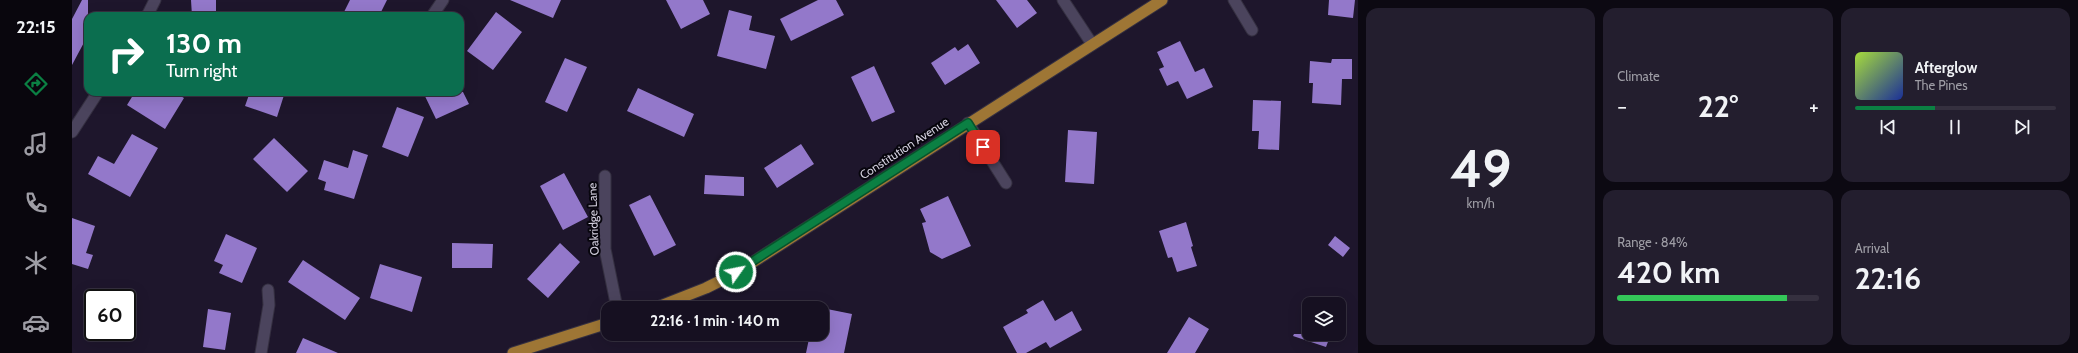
<!DOCTYPE html>
<meta charset="utf-8">
<style>
:root{--surface:#161021;--page:#231e2e;--text:#f1f3f6;--muted:#9e9da5;--line:#35303f;--accent:#0b8043}
body{margin:0;font-family:Cabin,sans-serif;background:var(--page);color:var(--text);height:100vh;display:flex;flex-direction:column;font-size:15px;white-space:nowrap}
*{box-sizing:border-box;margin:0}
p{font-size:13px;color:var(--muted)}
.icon{flex:none;width:22px;height:22px;fill:none;stroke:currentColor;stroke-width:2;stroke-linecap:round;stroke-linejoin:round}
.map{position:relative;flex:1;overflow:hidden}
.panel{display:flex;flex-direction:column;gap:8px;padding:8px;background:#0c0912;width:720px}
.panel>*{flex:none}
.guide{position:absolute;left:12px;top:12px;width:380px;height:84px;border-radius:12px;box-shadow:0 4px 16px #0002,0 0 0 1px var(--line);background:#0b6e4f;color:#fff;overflow:hidden}
.controls{position:absolute;left:1230px;top:297px;display:grid;gap:8px}
.controls a{display:grid;place-items:center;width:44px;height:44px;border-radius:8px;background:var(--surface);box-shadow:0 4px 16px #0002,0 0 0 1px var(--line);font-size:20px}
.speed{position:absolute;left:12px;top:289px;display:flex;gap:8px;font-size:20px;font-weight:700;text-align:center}
.speed>*{display:grid;place-content:center;width:52px;height:52px;border-radius:50%;background:var(--surface);box-shadow:0 4px 16px #0002,0 0 0 1px var(--line);line-height:1}
.speed .limit{border:2px solid #111;border-radius:6px;background:#fff;color:#111}
.pin{position:absolute;display:grid;place-items:center;width:34px;height:34px;color:#fff;margin:-17px;border-radius:8px;box-shadow:0 2px 6px #0006}
.me{position:absolute;width:44px;margin:-22px;rotate:57deg;stroke-linejoin:round;filter:drop-shadow(0 0 3px #0008)}
.turn{display:flex;align-items:center;gap:14px;height:84px;padding:0 16px;font-size:18px}
.turn .icon{width:52px;height:52px;stroke-width:2.5}
.turn b{display:block;font-size:28px;line-height:34px}
.big{font-size:30px;font-weight:700;line-height:1.1}
.panel .widget{flex:1;display:flex;flex-direction:column;justify-content:center;gap:6px;min-width:0;padding:0 14px;border-radius:12px;background:var(--page)}
.panel .dial{align-items:center;gap:0}
.dial b{font-size:52px;line-height:1}
.song{display:flex;align-items:center;gap:12px}
.cover{width:48px;height:48px;border-radius:6px;background:linear-gradient(135deg,hsl(80 70% 55%),hsl(230 70% 35%))}
.played{height:4px;border-radius:2px;background:linear-gradient(90deg,var(--accent) 40%,var(--line) 40%)}
.keys{display:flex;justify-content:space-around;direction:ltr}
.heat{display:flex;justify-content:space-between;align-items:center;font-size:22px;direction:ltr}
.charge{height:6px;border-radius:3px;background:linear-gradient(90deg,#34c759 84%,var(--line) 0)}
.panel .tiles{flex:1;display:grid;gap:8px;grid-template-columns:repeat(3,1fr)}
.widget:first-child{grid-row:span 2}
.trip{position:absolute;left:529px;top:301px;width:228px;height:40px;border-radius:12px;background:var(--surface);box-shadow:0 4px 16px #0002,0 0 0 1px var(--line);font-weight:700;line-height:40px;text-align:center}
main{display:flex;flex:1;min-height:0}
.tabs{display:flex;flex-direction:column;width:72px;justify-content:space-around;align-items:center;background:#09060d;color:var(--muted)}
.tabs .icon{width:28px;height:28px}
.tabs .current{color:var(--accent)}
.tabs b{font-size:18px;color:var(--text)}
.map>svg:first-child{display:block}
.building{fill:#9378ca}
.lines{fill:none;stroke-linecap:round;stroke-linejoin:round}
.minor-casing{stroke:#353041;stroke-width:13}
.primary-casing{stroke:#353041;stroke-width:13}
.minor{stroke:#4b445d;stroke-width:11}
.primary{stroke:#9e7635;stroke-width:11}
.route-casing{stroke:#07532c;stroke-width:10}
.route{stroke:#0b8043;stroke-width:7}
.labels{text-anchor:middle;dominant-baseline:central;stroke-width:4;stroke-linejoin:round;paint-order:stroke}
.street-label{font-size:12px;fill:#d4d0df;stroke:#07050d}
</style>
<main>
<nav class="tabs">
<b>22:15</b>
<svg class="icon current" aria-label="directions" viewBox="0 0 24 24"><path d="M12 3l9 9-9 9-9-9zM9 14v-3h6M13 9l2 2-2 2"/></svg>
<svg class="icon" aria-label="music" viewBox="0 0 24 24"><path d="M9 18V5l10-2v13"/><circle cx="6" cy="18" r="3"/><circle cx="16" cy="16" r="3"/></svg>
<svg class="icon" aria-label="phone" viewBox="0 0 24 24"><path d="M5 4h4l2 5-3 2q2 4 5 5l2-3 5 2v4C11 20 4 13 5 4z"/></svg>
<svg class="icon" aria-label="climate" viewBox="0 0 24 24"><path d="M12 3v18M4 7l16 10M4 17L20 7"/></svg>
<svg class="icon" aria-label="car" viewBox="0 0 24 24"><path d="M5 17H2v-5l4-1 3-4h7l3 4 3 1v5h-3M9 17h6M6 11h13"/><circle cx="7" cy="17" r="2"/><circle cx="17" cy="17" r="2"/></svg>
</nav>
<div class="map">
<svg width="1286" height="353" viewBox="0 0 1286 353">
<rect width="100%" height="100%" fill="#1e162c"/>
<path class="building" d="M10,0H16V35L0,65V19Z
M119,0H144V16H120Z
M278,0H315L307,16H270Z
M438,0H489L481,18Z
M594,0H631L638,14L609,29Z
M746,0H764L772,15L719,41L708,19Z
M924,0H955L965,13L945,28Z
M1257,0H1283L1281,18L1256,15Z
M657,10L680,16L677,30L703,36L694,69L645,56Z
M424,12L450,32L421,70L395,51Z
M1108,41L1123,72L1132,68L1141,87L1115,99L1106,81L1095,86L1087,69L1092,67L1085,52Z
M896,44L908,63L873,85L859,63L883,47L886,51Z
M493,58L515,67L495,112L473,102Z
M1260,59H1280V79H1270L1269,105L1240,103L1241,83H1237L1238,61L1259,63Z
M802,66L823,112L800,122L779,77Z
M566,88L622,114L612,137L555,111Z
M63,92H102L112,98L93,129L55,105Z
M178,92H213L205,117L173,106Z
M351,92H391L397,104L364,119Z
M1181,100L1209,101L1207,150L1186,149L1187,131H1180Z
M325,107L352,117L336,157L310,147Z
M996,130L1025,132L1022,184L993,182Z
M60,134L86,148L58,197L16,174L26,156L42,164Z
M202,138L236,171L215,192L181,159Z
M729,144L742,164L705,188L692,168Z
M281,150L296,155L282,199L252,190L254,182L246,179L252,160L276,168Z
M492,173L516,217L491,230L468,186Z
M633,175L672,177V196L632,194Z
M578,195L604,245L582,256L557,205Z
M876,196L899,246L870,259L858,252L850,223L854,222L848,209Z
M0,218L23,226L14,253L21,255L16,269L0,264Z
M1114,222L1121,246L1119,247L1125,266L1105,272L1100,257L1096,258L1087,231Z
M154,234L185,248L170,283L147,273L151,265L142,261Z
M1263,236L1278,248L1271,257L1256,245Z
M380,243L421,244L420,268H380Z
M488,243L508,262L476,298L455,279Z
M231,260L288,298L273,320L216,282Z
M308,264L350,277L340,312L298,298Z
M971,300L983,321L1000,311L1010,330L978,348L974,342L954,353H945L931,327L956,313L954,310Z
M750,308L780,314L772,353H734L738,334H750Z
M136,309L159,313L153,350L131,347Z
M1117,317L1137,329L1123,353H1095Z
M1222,334H1259L1254,347L1221,336Z
M231,338L266,353H224Z"/>
<g class="lines">
<defs>
<path id="minor" d="M991,0L1020,44
M1162,0L1180,30
M75,16L83,0
M360,16L371,0
M896,123L934,183
M0,132L26,92
M533,176V249L545,308
M189,353L197,305L196,290"/>
<path id="primary" d="M583,308L634,288L664,273L1090,0
M441,353L536,323"/>
</defs>
<use href="#minor" class="minor-casing"/>
<use href="#primary" class="primary-casing"/>
<use href="#minor" class="minor"/>
<use href="#primary" class="primary"/>
</g>
<g class="lines">
<defs>
<path id="route" d="M664,272L896,123L911,147"/>
</defs>
<use href="#route" class="route-casing"/>
<use href="#route" class="route"/>
</g>
<g class="labels">
<g class="street-label">
<text transform="translate(832 148) rotate(-33)">Constitution Avenue</text>
<text transform="translate(521 219) rotate(-92)">Oakridge Lane</text>
</g>
</g>
</svg>
<div class="controls">
<a><svg class="icon" aria-label="layers" viewBox="0 0 24 24"><path d="M12 4l9 5-9 5-9-5zM3 14l9 5 9-5"/></svg></a>
</div>
<div class="speed"><div class="limit">60</div></div>
<div class="pin" style="left:911px;top:147px;background:#d93025"><svg class="icon" aria-label="arrive" viewBox="0 0 24 24"><path d="M6 21V4h12l-3 4 3 4H6"/></svg></div>
<svg class="me" style="left:664px;top:272px" viewBox="-20 -20 40 40"><circle r="17" fill="#0b8043" stroke="#fff" stroke-width="3"/><path d="M0-11L8 9 0 5-8 9z" fill="#fff"/></svg>
<div class="trip">22:16 · 1 min · 140 m</div>
<div class="guide">
<div class="turn"><svg class="icon" aria-label="right" viewBox="0 0 24 24"><path d="M7 20v-9h11M14 6l5 5-5 5"/></svg><div><b>130 m</b>Turn right</div></div>
</div>
</div>
<section class="panel">
<div class="tiles">
<div class="widget dial"><b>49</b><p>km/h</p></div>
<div class="widget"><p>Climate</p>
<div class="heat"><a>−</a><b class="big">22°</b><a>+</a></div>
</div>
<div class="widget">
<div class="song"><i class="cover"></i><div><b>Afterglow</b><p>The Pines</p></div></div>
<div class="played"></div>
<div class="keys"><svg class="icon" aria-label="previous" viewBox="0 0 24 24"><path d="M18 5L8 12l10 7zM5 5v14"/></svg><svg class="icon" aria-label="pause" viewBox="0 0 24 24"><path d="M8 5v14M16 5v14"/></svg><svg class="icon" aria-label="next" viewBox="0 0 24 24"><path d="M6 5l10 7-10 7zM19 5v14"/></svg></div>
</div>
<div class="widget"><p>Range · 84%</p><b class="big">420 km</b><div class="charge"></div></div>
<div class="widget"><p>Arrival</p><b class="big">22:16</b></div>
</div>
</section>
</main>
